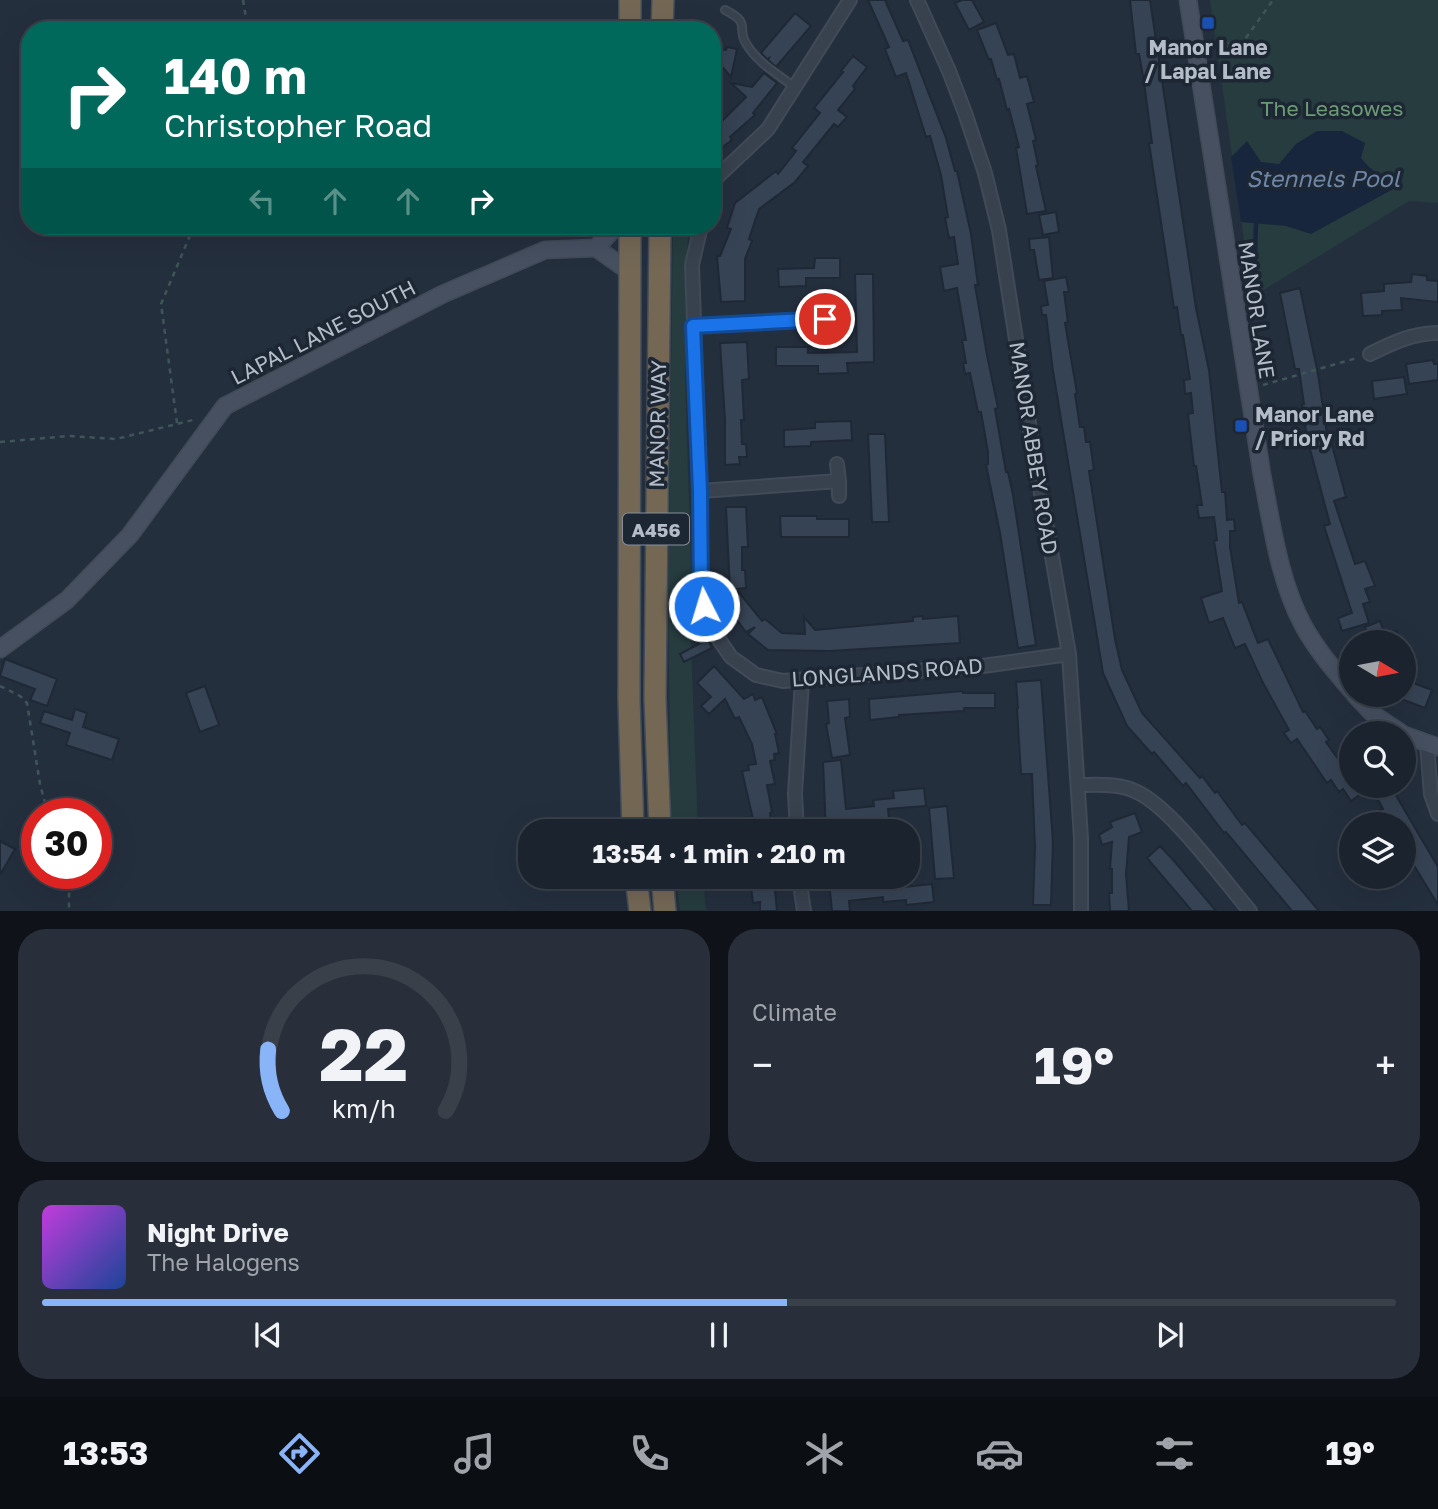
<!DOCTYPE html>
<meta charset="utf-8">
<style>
:root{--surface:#1b232e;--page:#282f3a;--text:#f1f3f6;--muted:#a0a4aa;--line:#39404a;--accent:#8ab4f8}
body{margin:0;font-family:"Golos Text",sans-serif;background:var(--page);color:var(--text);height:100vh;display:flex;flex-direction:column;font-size:26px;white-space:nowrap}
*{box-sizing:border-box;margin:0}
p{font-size:23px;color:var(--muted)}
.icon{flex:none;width:38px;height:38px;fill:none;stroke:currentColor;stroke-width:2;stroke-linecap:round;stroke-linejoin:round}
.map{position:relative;height:911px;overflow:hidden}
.sheet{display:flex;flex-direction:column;gap:18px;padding:18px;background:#0f1319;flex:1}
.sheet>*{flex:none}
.top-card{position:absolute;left:21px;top:21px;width:700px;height:214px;border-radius:28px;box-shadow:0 7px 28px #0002,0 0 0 2px var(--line);background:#00695c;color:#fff;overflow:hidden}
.needle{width:46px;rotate:100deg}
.controls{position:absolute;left:1339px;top:630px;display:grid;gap:14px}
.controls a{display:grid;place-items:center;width:77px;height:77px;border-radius:50%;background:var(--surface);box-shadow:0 7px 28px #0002,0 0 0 2px var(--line);font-size:35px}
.speed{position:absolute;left:21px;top:798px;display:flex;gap:14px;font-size:35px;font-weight:700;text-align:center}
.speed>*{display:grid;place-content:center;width:91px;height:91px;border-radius:50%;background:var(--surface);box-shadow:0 7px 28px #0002,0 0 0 2px var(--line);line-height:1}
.speed .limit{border:10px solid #d22;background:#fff;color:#111}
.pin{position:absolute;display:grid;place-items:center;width:60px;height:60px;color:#fff;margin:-30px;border:4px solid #fff;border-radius:50%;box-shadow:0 2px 7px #0007}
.me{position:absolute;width:77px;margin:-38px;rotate:355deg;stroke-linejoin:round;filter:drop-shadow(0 0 5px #0008)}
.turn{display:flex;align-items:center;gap:24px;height:147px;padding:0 28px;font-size:32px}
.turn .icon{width:91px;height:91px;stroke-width:2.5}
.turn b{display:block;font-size:49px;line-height:60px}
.lanes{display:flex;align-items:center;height:66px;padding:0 28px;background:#0003;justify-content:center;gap:35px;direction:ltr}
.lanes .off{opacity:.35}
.big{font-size:52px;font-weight:700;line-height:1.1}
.sheet .card{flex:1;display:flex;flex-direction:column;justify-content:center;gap:10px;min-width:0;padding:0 24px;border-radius:28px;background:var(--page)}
.sheet .dial{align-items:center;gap:0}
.dial svg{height:182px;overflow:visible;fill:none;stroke:var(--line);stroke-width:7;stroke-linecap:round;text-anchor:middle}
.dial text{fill:var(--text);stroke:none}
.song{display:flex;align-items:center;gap:21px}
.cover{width:84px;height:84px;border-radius:10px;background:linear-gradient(135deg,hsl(290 70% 55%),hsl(220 70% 35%))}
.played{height:7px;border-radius:4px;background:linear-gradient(90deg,var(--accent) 55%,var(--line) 55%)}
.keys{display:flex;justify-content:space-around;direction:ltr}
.heat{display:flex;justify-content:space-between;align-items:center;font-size:38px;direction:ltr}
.sheet .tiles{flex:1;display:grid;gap:18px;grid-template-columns:1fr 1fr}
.card:last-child{grid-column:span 2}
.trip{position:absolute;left:518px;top:819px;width:402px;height:70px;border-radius:28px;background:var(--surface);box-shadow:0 7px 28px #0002,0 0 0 2px var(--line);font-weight:700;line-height:70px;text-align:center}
.dock{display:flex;height:112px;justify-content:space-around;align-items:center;background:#0b0e12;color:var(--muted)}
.dock .icon{width:49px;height:49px}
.dock .active{color:var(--accent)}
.dock b{font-size:32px;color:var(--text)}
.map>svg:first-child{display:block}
.green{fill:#263c3f}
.water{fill:#17263c}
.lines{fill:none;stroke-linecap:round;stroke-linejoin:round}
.stream{stroke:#17263c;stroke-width:4.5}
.building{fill:#364354;stroke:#1f2835;stroke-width:2}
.lane-casing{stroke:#414a57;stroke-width:10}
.street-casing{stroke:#414a57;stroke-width:16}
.secondary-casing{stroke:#414a57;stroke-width:19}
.highway-casing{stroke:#434c59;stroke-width:24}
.path{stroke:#3f5557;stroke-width:2.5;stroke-dasharray:5 5;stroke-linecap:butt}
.lane{stroke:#38414e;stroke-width:6}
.street{stroke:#38414e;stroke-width:12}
.secondary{stroke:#465061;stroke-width:16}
.highway{stroke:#746855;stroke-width:21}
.route-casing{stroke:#114b97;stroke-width:18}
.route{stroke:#1a73e8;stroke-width:12}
.transit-dot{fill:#1a4fb4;stroke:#1d2633;stroke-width:2.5}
.labels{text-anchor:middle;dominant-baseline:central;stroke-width:7;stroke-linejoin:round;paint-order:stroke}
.shield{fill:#1d2633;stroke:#878f9c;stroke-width:2}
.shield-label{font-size:19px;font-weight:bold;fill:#b4bcc9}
.poi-label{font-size:21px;font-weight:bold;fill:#b4bcc9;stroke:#1d2633}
.park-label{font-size:21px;fill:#6b9a76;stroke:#1d2633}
.street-label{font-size:21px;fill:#b4bcc9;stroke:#1d2633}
.water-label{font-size:23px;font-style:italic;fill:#6d86a8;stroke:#1d2633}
</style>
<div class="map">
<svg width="1438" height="911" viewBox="0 0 1438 911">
<rect width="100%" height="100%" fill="#242f3e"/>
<path class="green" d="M1210,0H1438V203L1409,201L1252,297Z
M673,226H688L685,376L693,629L691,645L698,831H672L671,821L668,598Z
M676,877H703L706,910H680Z"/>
<path class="water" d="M1317,131H1342L1365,143L1361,158C1370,171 1384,176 1395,188L1311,234L1286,226L1241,222L1231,157L1247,141L1261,162L1279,164L1296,144Z"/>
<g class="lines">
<path class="stream" d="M1254,283L1256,224"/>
</g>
<path class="building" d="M868,0H885L903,41L908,40L946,138L955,171H957L971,234L978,285H975L987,355L998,408L995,409L1006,472H1008L1013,495L1036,645L1018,648L1000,533L986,465L988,464V452L981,412H978L970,373L965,374L963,363H966L962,340H966L957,288L944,291L940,267L958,264L954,237L949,238L945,218L948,217L941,175L930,136L926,137L906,73L896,77L885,49L889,47Z
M962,0H972L984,22L969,30L955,3Z
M1130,0H1150L1196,308L1209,370L1222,492H1225L1227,520L1234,519L1235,531H1230V547L1239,603L1242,602L1258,643L1268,639L1303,712L1305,711L1317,729L1320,727L1329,740L1326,742L1338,759L1345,755L1351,764V786H1372L1351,801L1343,789L1339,792L1331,780L1327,783L1297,739L1291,743L1284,733L1289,730L1262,681L1245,644L1235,648L1223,618L1209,623L1201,598L1222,591L1214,541L1217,540L1214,517L1199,518L1197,505H1202L1196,466H1194L1188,414L1193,413L1191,393L1185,394L1184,380L1190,379L1183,335H1181L1177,307L1174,308L1149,143H1152L1144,82L1139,54H1136Z
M795,13L811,26L776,67L768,60L769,58L767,59L761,53Z
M996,23L1008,55L1014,54L1020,78L1027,76L1034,102L1027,104L1036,140L1033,141L1038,165L1036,166L1046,211L1027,214L1016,148L1019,147L1009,109L1007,110L999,79L997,80L991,59L989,60L977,30Z
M712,47L726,50L727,47L737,49L731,77L719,63L712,62Z
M853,56L867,67L853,86L855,89L838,110L847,117L838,127L834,124L803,162L808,166L795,182L759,209L749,239L752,241L745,259V301L721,302L717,256H720L731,229L727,228L735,203L776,171L778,174L796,151L792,148L820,113L814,108L843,72L841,71Z
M764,73L777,83L753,113L755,115L730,137L732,140L712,155V125L720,123L746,97L731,83L752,87Z
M1056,212L1059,232L1043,235L1039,215Z
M1049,237L1053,278L1039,280L1034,250H1030L1029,239Z
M815,258H840V278H806V286L779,287L778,269L814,268Z
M855,274H873L874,362L847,363L848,373L818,374V366H776V347H808V353L857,352Z
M1412,274L1427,276V280L1438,281V302L1401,298L1402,310L1382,311V315L1363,316L1361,293L1384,291V284L1411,282Z
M1066,277L1069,292H1064L1068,322L1065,323L1077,393L1075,394L1080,427H1084L1086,442H1090L1094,470L1089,471L1115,639L1122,670L1142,713L1200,778L1202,776L1215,793L1217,791L1242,825L1245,823L1319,911H1292L1226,832L1224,833L1186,783L1183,786L1154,752L1152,754L1127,726L1103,673L1053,371L1046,315H1042L1041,306L1048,305L1044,281Z
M1300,288L1318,374L1327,434H1329L1346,497L1334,501L1355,564L1365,561L1375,586L1365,589L1370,602L1363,604L1369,623L1342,631L1338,618L1352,613L1324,526L1330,524L1307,438L1302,404H1304L1299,369H1295L1280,293Z
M747,342L749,379L742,380L744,420H741L742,444H746L747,457H739L740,464L725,465V420L720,343Z
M1433,360L1434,364H1438V380L1409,384L1406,364Z
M1404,377L1407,394L1374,399L1372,381Z
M851,421L852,440L811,442V446L784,447V430L815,428V422Z
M868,434H885L889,522H872Z
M726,507H746L748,547H742V570H745L746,588L736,589L762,621L765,619L782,633L805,634L804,617L815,630L913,621V617L923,616V619L958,616L960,643L829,651L768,650L748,634L755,627L746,632L731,612Z
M780,516H817V519H849V537H781Z
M1380,621L1385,635L1397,631L1401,642H1369L1365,627Z
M708,639L712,648L684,662L680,654Z
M5,659L57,679L47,706L30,700L35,689L0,676Z
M714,666L744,699L753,694L755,700L762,697L777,734H775L779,753L774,754L775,760L770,761L775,784L767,785L772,812L770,813L772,831H750L749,819H753L742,771L749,770L748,765L756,764L752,744L739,717L735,719L725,699L709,714L701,706L711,697L697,683Z
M1041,680L1053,842L1051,905H1033L1035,847L1032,774H1021L1017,709L1018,708L1016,682Z
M1408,681L1432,690L1425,708L1401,699Z
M205,686L219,725L200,732L186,693Z
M963,691V693H995V708H964V711L899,715V717L870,720L869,699Z
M849,699L850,717L845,718L850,755L832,758L826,724L829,723L827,701Z
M75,709L87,713L83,727L119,739L112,760L66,745L70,733L40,723L44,711L72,720Z
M841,760L846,809L874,806L873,800L894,798L893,791L924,788L926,806L888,809L889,819L871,821V826L845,829V831H826L823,762Z
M1391,787L1438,867V905L1404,849V824H1384L1377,812L1383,809L1376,796Z
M947,806L954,878L935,879L929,808Z
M1135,813L1142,832L1129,837L1126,874L1129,911H1110L1109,893H1112V869H1110L1112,842L1102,845L1099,835L1112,827L1110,822Z
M0,841L15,849L0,875Z
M1160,846L1175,862L1216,911H1192L1147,858Z
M759,877H778L779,890H775L777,911H760V902L753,903L750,878Z
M860,877H874L875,882L895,880L896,888L932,884L934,902L906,905V900L883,902V897L849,901L850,911H832L829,881Z"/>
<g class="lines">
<defs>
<path id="lane" d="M725,10C753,24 735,27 747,45C758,63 778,74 794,87"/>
<path id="street" d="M917,0L949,71L965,113L985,173L999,230L1031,436L1069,654L1081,838V911
M712,182L768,129L850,0
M701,226L692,265L700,491L701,590L707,622L731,657L756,675L783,681L983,666L1069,654
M824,302V336
M693,326L825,319
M1370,354C1392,343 1413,333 1438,333
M700,491L839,481L837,464
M839,496V481
M1427,745L1431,794L1438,814
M1078,785C1097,785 1120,783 1137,792C1172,808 1223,880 1250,911
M897,830V831
M797,831L795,794L802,680
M799,877L804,911"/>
<path id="secondary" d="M1188,0L1262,475C1272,525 1279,580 1303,625C1316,649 1334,670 1351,690
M596,248L616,226
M0,649L67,600L130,535L225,406L443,294L545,250L596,248L630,272
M1355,695L1374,715L1401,733
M1404,735L1438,747"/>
<path id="highway" d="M630,30V0
M662,30L663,0
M630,226L629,699L633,831
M660,226L655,698L660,831
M636,877L640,911
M662,877L665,911"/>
</defs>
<use href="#lane" class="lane-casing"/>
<use href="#street" class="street-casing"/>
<use href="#secondary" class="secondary-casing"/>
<use href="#highway" class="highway-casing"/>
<path class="path" d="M243,0L246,18L245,30
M1208,46L1243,42L1273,0
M1263,385L1357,358
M177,423L161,304L194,226
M0,442L69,436L116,439L197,419
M0,686L20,696L27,703L40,784L48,814
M66,873L69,883V911"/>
<use href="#lane" class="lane"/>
<use href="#street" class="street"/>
<use href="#secondary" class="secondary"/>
<use href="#highway" class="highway"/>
</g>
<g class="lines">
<defs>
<path id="route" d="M704,606L701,590L700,491L693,326L825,319"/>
</defs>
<use href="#route" class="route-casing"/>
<use href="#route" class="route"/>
</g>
<g class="transit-dot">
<rect x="1201" y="16" width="14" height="14" rx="3.5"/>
<rect x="1234" y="419" width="14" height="14" rx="3.5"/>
</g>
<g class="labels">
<rect class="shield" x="623" y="513.5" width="66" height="31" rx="5"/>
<g class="shield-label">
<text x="656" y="529">A456</text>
</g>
<g class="poi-label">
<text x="1208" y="47">Manor Lane<tspan x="1208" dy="24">/ Lapal Lane</tspan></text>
<text x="1255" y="414" text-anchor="start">Manor Lane<tspan x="1255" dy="24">/ Priory Rd</tspan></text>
</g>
<g class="park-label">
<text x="1332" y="108">The Leasowes</text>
</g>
<g class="street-label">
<text transform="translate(1257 310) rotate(81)">MANOR LANE</text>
<text transform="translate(323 332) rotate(-27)">LAPAL LANE SOUTH</text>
<text transform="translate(657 424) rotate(-89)">MANOR WAY</text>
<text transform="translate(1034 448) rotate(81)">MANOR ABBEY ROAD</text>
<text transform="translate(887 672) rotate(-4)">LONGLANDS ROAD</text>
</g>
<g class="water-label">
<text x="1323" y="178">Stennels Pool</text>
</g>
</g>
</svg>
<div class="controls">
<a><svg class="needle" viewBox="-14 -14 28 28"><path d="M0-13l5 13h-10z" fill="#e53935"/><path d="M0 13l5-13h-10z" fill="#a0a4aa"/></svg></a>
<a><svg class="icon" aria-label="search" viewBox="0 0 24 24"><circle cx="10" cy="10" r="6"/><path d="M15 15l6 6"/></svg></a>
<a><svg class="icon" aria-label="layers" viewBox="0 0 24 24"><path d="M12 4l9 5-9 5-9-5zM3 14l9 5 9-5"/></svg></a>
</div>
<div class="speed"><div class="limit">30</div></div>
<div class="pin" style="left:825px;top:319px;background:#d93025"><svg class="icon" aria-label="arrive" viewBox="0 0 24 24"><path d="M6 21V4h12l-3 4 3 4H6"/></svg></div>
<svg class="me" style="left:704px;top:606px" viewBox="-20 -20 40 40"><circle r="17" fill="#1a73e8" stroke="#fff" stroke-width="3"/><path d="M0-11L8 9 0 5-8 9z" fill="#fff"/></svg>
<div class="trip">13:54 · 1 min · 210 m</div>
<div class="top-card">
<div class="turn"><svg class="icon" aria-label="right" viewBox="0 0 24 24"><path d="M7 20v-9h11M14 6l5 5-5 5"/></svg><div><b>140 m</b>Christopher Road</div></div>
<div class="lanes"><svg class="icon off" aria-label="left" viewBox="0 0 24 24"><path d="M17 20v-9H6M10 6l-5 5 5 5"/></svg><svg class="icon off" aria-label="ahead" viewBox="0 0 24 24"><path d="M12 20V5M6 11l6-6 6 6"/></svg><svg class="icon off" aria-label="ahead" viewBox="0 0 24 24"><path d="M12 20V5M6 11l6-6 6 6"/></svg><svg class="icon" aria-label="right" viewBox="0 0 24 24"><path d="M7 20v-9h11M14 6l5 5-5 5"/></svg></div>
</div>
</div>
<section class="sheet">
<div class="tiles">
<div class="card dial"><svg viewBox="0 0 100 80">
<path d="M14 69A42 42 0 1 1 86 69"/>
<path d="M14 69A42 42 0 0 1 8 42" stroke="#8ab4f8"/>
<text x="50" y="56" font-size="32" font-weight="700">22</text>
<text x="50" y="72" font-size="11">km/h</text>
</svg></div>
<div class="card"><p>Climate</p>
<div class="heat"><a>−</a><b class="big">19°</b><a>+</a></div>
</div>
<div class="card">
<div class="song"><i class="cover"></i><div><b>Night Drive</b><p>The Halogens</p></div></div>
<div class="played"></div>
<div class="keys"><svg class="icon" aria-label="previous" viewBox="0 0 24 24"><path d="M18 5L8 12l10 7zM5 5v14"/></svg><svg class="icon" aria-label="pause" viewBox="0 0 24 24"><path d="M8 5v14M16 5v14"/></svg><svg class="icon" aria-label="next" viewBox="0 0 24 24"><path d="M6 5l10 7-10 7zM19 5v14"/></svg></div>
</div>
</div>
</section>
<nav class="dock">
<b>13:53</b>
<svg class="icon active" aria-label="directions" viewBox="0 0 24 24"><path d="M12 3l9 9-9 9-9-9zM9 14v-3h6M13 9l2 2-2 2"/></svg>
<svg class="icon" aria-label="music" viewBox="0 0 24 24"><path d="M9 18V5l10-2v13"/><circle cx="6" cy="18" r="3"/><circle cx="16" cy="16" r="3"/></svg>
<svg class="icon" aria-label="phone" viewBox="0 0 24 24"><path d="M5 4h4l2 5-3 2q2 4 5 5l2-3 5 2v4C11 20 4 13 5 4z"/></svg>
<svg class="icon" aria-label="climate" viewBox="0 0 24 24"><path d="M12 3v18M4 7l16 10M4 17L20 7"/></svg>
<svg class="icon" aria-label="car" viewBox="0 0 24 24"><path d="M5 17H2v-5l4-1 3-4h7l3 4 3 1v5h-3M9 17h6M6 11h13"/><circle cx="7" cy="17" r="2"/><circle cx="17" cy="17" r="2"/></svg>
<svg class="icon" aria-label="filters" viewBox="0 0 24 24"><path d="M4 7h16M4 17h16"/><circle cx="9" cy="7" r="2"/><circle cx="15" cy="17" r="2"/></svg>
<b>19°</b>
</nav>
